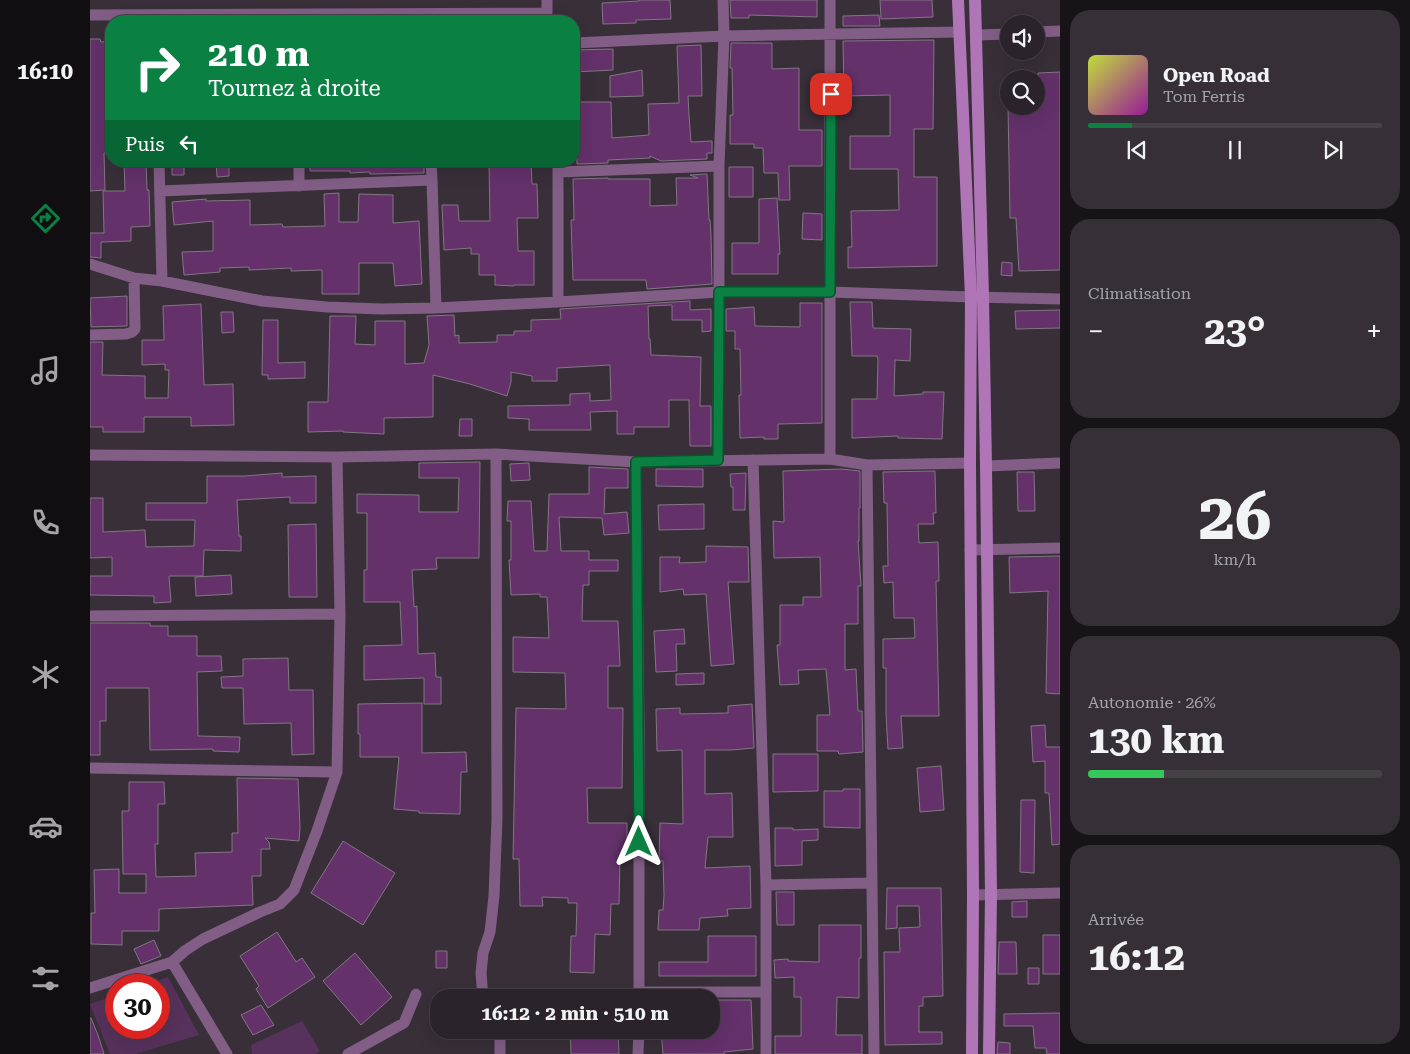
<!DOCTYPE html>
<html lang="fr">
<meta charset="utf-8">
<style>
:root{--surface:#2a232b;--page:#362f37;--text:#f1f3f6;--muted:#a5a4a9;--line:#464047;--accent:#0b8043}
body{margin:0;font-family:"Roboto Serif",serif;background:var(--page);color:var(--text);height:100vh;display:flex;flex-direction:column;font-size:19px;white-space:nowrap}
*{box-sizing:border-box;margin:0}
p{font-size:16px;color:var(--muted)}
.icon{flex:none;width:28px;height:28px;fill:none;stroke:currentColor;stroke-width:2;stroke-linecap:round;stroke-linejoin:round}
.map{position:relative;flex:1;overflow:hidden}
.side{display:flex;flex-direction:column;gap:10px;padding:10px;background:#171318;width:350px}
.side>*{flex:none}
.hud{position:absolute;left:15px;top:15px;width:475px;height:152px;border-radius:20px;box-shadow:0 5px 20px #0002,0 0 0 1px var(--line);background:#0b8043;color:#fff;overflow:hidden}
.buttons{position:absolute;left:910px;top:15px;display:grid;gap:10px}
.buttons a{display:grid;place-items:center;width:45px;height:45px;border-radius:50%;background:var(--surface);box-shadow:0 5px 20px #0002,0 0 0 1px var(--line);font-size:25px}
.speed{position:absolute;left:15px;top:974px;display:flex;gap:10px;font-size:25px;font-weight:700;text-align:center}
.speed>*{display:grid;place-content:center;width:65px;height:65px;border-radius:50%;background:var(--surface);box-shadow:0 5px 20px #0002,0 0 0 1px var(--line);line-height:1}
.speed .limit{border:8px solid #d22;background:#fff;color:#111}
.pin{position:absolute;display:grid;place-items:center;width:42px;height:42px;color:#fff;margin:-21px;border-radius:10px;box-shadow:0 2px 8px #0006}
.me{position:absolute;width:55px;margin:-28px;rotate:0deg;stroke-linejoin:round;filter:drop-shadow(0 0 4px #0008)}
.turn{display:flex;align-items:center;gap:18px;height:105px;padding:0 20px;font-size:22px}
.turn .icon{width:65px;height:65px;stroke-width:2.5}
.turn b{display:block;font-size:35px;line-height:42px}
.then{display:flex;align-items:center;height:48px;padding:0 20px;background:#0003;gap:10px;font-size:19px}
.big{font-size:38px;font-weight:700;line-height:1.1}
.side .card{flex:1;display:flex;flex-direction:column;justify-content:center;gap:8px;min-width:0;padding:0 18px;border-radius:20px;background:var(--page)}
.side .dial{align-items:center;gap:0}
.dial b{font-size:65px;line-height:1}
.song{display:flex;align-items:center;gap:15px}
.cover{width:60px;height:60px;border-radius:8px;background:linear-gradient(135deg,hsl(70 70% 55%),hsl(300 70% 35%))}
.played{height:5px;border-radius:2px;background:linear-gradient(90deg,var(--accent) 15%,var(--line) 15%)}
.keys{display:flex;justify-content:space-around;direction:ltr}
.heat{display:flex;justify-content:space-between;align-items:center;font-size:28px;direction:ltr}
.charge{height:8px;border-radius:4px;background:linear-gradient(90deg,#34c759 26%,var(--line) 0)}
.trip{position:absolute;left:340px;top:989px;width:290px;height:50px;border-radius:20px;background:var(--surface);box-shadow:0 5px 20px #0002,0 0 0 1px var(--line);font-weight:700;line-height:50px;text-align:center}
main{display:flex;flex:1;min-height:0}
.tabs{display:flex;flex-direction:column;width:90px;justify-content:space-around;align-items:center;background:#110e11;color:var(--muted)}
.tabs .icon{width:35px;height:35px}
.tabs .on{color:var(--accent)}
.tabs b{font-size:22px;color:var(--text)}
.map>svg:first-child{display:block}
.green{fill:#57325c}
.building{fill:#64316b;stroke:#817782}
.lines{fill:none;stroke-linecap:round;stroke-linejoin:round}
.minor{stroke:#825e87;stroke-width:11}
.secondary{stroke:#af75b6;stroke-width:12}
.route-casing{stroke:#07532c;stroke-width:12}
.route{stroke:#0b8043;stroke-width:9}
</style>
<main>
<nav class="tabs">
<b>16:10</b>
<svg class="icon on" aria-label="directions" viewBox="0 0 24 24"><path d="M12 3l9 9-9 9-9-9zM9 14v-3h6M13 9l2 2-2 2"/></svg>
<svg class="icon" aria-label="music" viewBox="0 0 24 24"><path d="M9 18V5l10-2v13"/><circle cx="6" cy="18" r="3"/><circle cx="16" cy="16" r="3"/></svg>
<svg class="icon" aria-label="phone" viewBox="0 0 24 24"><path d="M5 4h4l2 5-3 2q2 4 5 5l2-3 5 2v4C11 20 4 13 5 4z"/></svg>
<svg class="icon" aria-label="climate" viewBox="0 0 24 24"><path d="M12 3v18M4 7l16 10M4 17L20 7"/></svg>
<svg class="icon" aria-label="car" viewBox="0 0 24 24"><path d="M5 17H2v-5l4-1 3-4h7l3 4 3 1v5h-3M9 17h6M6 11h13"/><circle cx="7" cy="17" r="2"/><circle cx="17" cy="17" r="2"/></svg>
<svg class="icon" aria-label="filters" viewBox="0 0 24 24"><path d="M4 7h16M4 17h16"/><circle cx="9" cy="7" r="2"/><circle cx="15" cy="17" r="2"/></svg>
</nav>
<div class="map">
<svg width="970" height="1054" viewBox="0 0 970 1054">
<rect width="100%" height="100%" fill="#382f39"/>
<path class="green" d="M78,977L109,1035L46,1054H20L0,1004L26,995V1028H69V985H55Z
M212,1021L230,1051L226,1054H162L161,1045Z"/>
<path class="building" d="M549,0H580L581,19L546,20V23L513,24L512,3L549,1Z
M640,0H727V17L659,15V18H641Z
M790,0H842L843,17L791,19Z
M789,15L790,26H753V16Z
M0,39H10L11,42L21,41V153H14L15,190L0,191Z
M844,40L843,129H824V177H847V266L758,268V247H762L761,211L809,210L808,169H760V136H800V95L754,96L753,41Z
M641,43H682V69L709,68V130H732V166H699L700,200H689L688,173H674L673,148H664V144H640V115H643L642,68H640Z
M611,45L612,96H598L599,115L601,142L622,141V153H617V159L571,161L560,156V158L518,160V163L487,164L486,102H521L522,138L559,135L558,104L589,103L587,46Z
M523,49V70L484,72V50Z
M552,70L553,96L520,97V76Z
M970,72V270L929,271L926,218H920L918,106H946V101H948V73Z
M34,161H56L57,190H59L60,226L41,227V241L11,242V258L0,257V233H14L13,191H35Z
M82,161H94V175H82Z
M126,161H139V176L127,177Z
M220,161H334V173L280,174V172L260,173V171H220Z
M399,161H441L442,184H447L448,218H427L428,251H444V285H424V286L405,285V275H389V254H381V248L354,250L352,205H368L369,221H400Z
M639,167H663V197H639Z
M617,174L619,220H620L621,234L622,284L557,289L556,280H483L481,220H484L483,179L518,178V179H560V206L587,205L586,178H608L600,175Z
M249,193V222H268L269,194L303,195V223L329,221L332,284L305,286L303,263H269V294H232V270L201,271V268L159,270V267L130,268V272L94,275L92,252L123,251V221L84,225L82,202L116,199V201L160,200V225L192,224L193,227L235,226L234,194Z
M687,198L690,254H688V274H642V243H669V199Z
M713,213L732,214V240L712,239Z
M912,262L922,263V276L911,275Z
M37,296V326L1,327L0,298Z
M600,301V310L621,309V331L612,332V320H582V305L558,306L559,339H560L561,355L611,357L610,406H621V446H600L599,400H579V427H544V434H527V411L500,412L501,430H439V419L418,418V406L480,405V394L500,393V401L521,400L520,365L467,368V381H442V376L421,372V382L417,396L380,384L343,375V417L294,418V434L253,432V431L218,432V402H238L240,316H266L265,344L285,345V321H315V364L334,363L339,345L337,316L364,315L365,336L369,335V343L407,342V335H424V331H441V320L471,319L470,309Z
M760,302H782L783,328L821,329L820,361L805,360L804,396L833,394V392H854L852,439L808,438V436L762,438V399H787L788,360L787,356H762Z
M710,303H732V423L688,424V439H674V437L650,438L649,395H651L650,349H645V331H636V309L664,307L665,326L710,327Z
M111,304L114,385L143,384L144,425L101,426V417H54V432H13V427H0V342H13L12,375L55,376V398H78L79,370H75V364L52,365V340H74L73,306Z
M970,310V328L926,329L925,311Z
M131,312H143L144,332L132,333Z
M173,320H188V363L215,362V378L178,379V375H172Z
M370,419H382V436H369Z
M390,462L389,558H346L347,569L322,570L324,607L327,606L328,654L345,653L346,677H351V704H334V678L274,680V646L312,645L310,602H274V570H277V513H267V494L329,495V512H368L369,478H329V463Z
M439,463L440,480L421,481L420,464Z
M499,467L538,469V488H515L514,514L537,512L539,533L514,535L512,518L469,517L471,551H499V560H528V571H499V585H493L492,621H528L530,666H518V708H533L532,788H497L498,823H537V858H530L529,904H521L520,935L505,934L504,973L480,972L481,936H486L487,903H478V898L452,897L453,906H430L429,859H423L426,708L476,709L475,673L423,672V637L459,638L457,597H450V594L421,595L419,560H421V521H417L418,501H441L444,551H457L459,494H499Z
M566,469H613V487L566,486Z
M752,469L770,471V508H769V541H768L771,586H768V624H755V670L766,669L768,711H772L773,752L749,754L748,751H727V715H740L736,669L708,670L709,684L690,685L687,645H690V605H713V597H731L730,557L684,558L683,521L694,522L693,471Z
M845,471L846,513H843L844,524H828L829,543L848,542L849,581H846L849,716H811L813,748L798,749L796,714V668H793V639L825,638L824,618H804L803,582L794,583L793,566H798L797,503H794L793,472Z
M927,472H944L945,511H928Z
M192,473V477L226,476V503H200V497L147,500L149,536H151V551L114,550L113,576H79L81,602L64,603V596L0,595V576H22V557L0,558V498H13V532L55,530L56,547L104,546L105,520H56V503H117V476H155Z
M656,473L655,510H643V487H641L640,474Z
M614,504V529L569,530L568,505Z
M226,524L227,597H199L198,525Z
M616,546L658,547L659,582H638L644,664L621,666L616,594L594,595L593,589L570,592V557H590L589,563L616,562Z
M970,556V694L956,693L958,591L920,593L919,557Z
M141,575L142,594L106,596L105,577Z
M0,623H60V626H78V636H107V656H131L132,671L107,672L108,736L150,737L149,752L123,751V749L60,750L59,688H16V721H10V755H0Z
M594,629L595,644H586L587,671L566,672L564,631Z
M198,658L199,690H223L224,754L202,755L201,723L154,724L153,688H132L131,677L153,676V659Z
M614,673V684L586,685V674Z
M332,703V753L376,752L377,772H371L370,814L329,813V811L304,809L309,757H270V734H268V704Z
M662,704L664,748L641,750H615V794L642,793L643,837H618L615,868L660,866L661,908L637,909L638,916L610,918L609,930H568L569,910H573L574,895L573,861H569L570,823L593,824L592,750L567,751L566,709L590,708V714L638,713V706Z
M955,725L956,747H970V844L962,845L959,793H955V761L943,762L941,726Z
M683,754H728V791L683,792Z
M851,766L854,810L830,812L827,768Z
M147,778L208,779L210,828L209,841L175,838L179,842L180,849H171V876H162L163,905L69,909V931H32V945L1,944V913H5L4,870L29,869V893H56V874H33L32,811H39V782H74L75,804H68V844H65L66,877L106,876L105,853L142,852V833H148Z
M753,789H770V828L734,827V791H753Z
M931,800H945L944,873L930,872Z
M685,828H703V830L728,829V840L712,841V865L685,866Z
M253,841L305,873L273,925L221,893Z
M797,888H851L853,996L833,997V1006H829V1032H852V1044L795,1045L794,952H810L809,928L830,927L829,906H807V928L796,929Z
M686,892H704V925H687Z
M937,901V917H922V902Z
M729,925H771V958H769V998L747,997L746,1035H772V1054H685V1036H711V997H704V977L685,978L684,960L698,959V961L729,962Z
M187,932L206,962L212,958L225,977L178,1008L166,989L169,986L150,956Z
M953,935H970V974H953Z
M618,936H666V976H569V962H618Z
M64,940L71,956L51,964L44,949Z
M909,942H926L927,974H908Z
M346,951H357V968H346Z
M265,953L302,997L271,1025L233,981Z
M938,968H949V984H938Z
M621,1000H661L663,1049L634,1052V1054H573L571,1031L619,1032V1030H621Z
M171,1005L184,1025L163,1035L151,1015Z
M970,1013V1054H957L956,1048H945L943,1026H914V1014Z
M0,1018H1L8,1035L14,1054H0Z
M480,1030L498,1031V1033L528,1031L529,1054H481Z
M908,1042L920,1043V1054H907Z"/>
<g class="lines">
<path class="minor" d="M0,15L457,13V0
M946,32L970,31
M886,35L919,34
M484,43L634,36L869,32
M69,161L72,281
M209,161V186
M341,161L342,180
M468,161V302
M468,172L629,166
M70,191L342,180L346,308
M0,264L44,278L72,281L172,301L237,307L291,309L346,308L468,302L629,292H740L881,297L970,299
M0,335L36,334L42,332L45,329L44,278
M0,455L247,457L406,454L546,462L740,459L777,465L880,463
M740,459V0
M628,460L629,292V166L634,36L633,0
M663,460L676,885V1054
M546,462L549,729V998
M777,465L784,1054
M896,466L970,463
M880,550L970,548
M0,616L250,614
M0,768L247,772
M676,885L782,883
M883,895L970,893
M82,962L137,1054
M0,988L82,962L96,950L113,939L170,912L190,904L204,890L227,831L247,772L250,614L247,457
M549,992H676
M393,998L391,973L393,953L400,932L404,896L407,818L406,454
M410,1030V1054
M258,1054L314,1023L326,994
M548,1054L549,1030"/>
<path class="secondary" d="M868,0L881,297L880,463L883,895L882,1054
M885,0L893,297L896,466L901,894L899,1054"/>
</g>
<g class="lines">
<defs>
<path id="route" d="M549,842L546,462L628,460L629,292H740L741,94"/>
</defs>
<use href="#route" class="route-casing"/>
<use href="#route" class="route"/>
</g>
</svg>
<div class="buttons">
<a><svg class="icon" aria-label="sound" viewBox="0 0 24 24"><path d="M4 9h4l5-4v14l-5-4H4zM17 9q2 3 0 6"/></svg></a>
<a><svg class="icon" aria-label="search" viewBox="0 0 24 24"><circle cx="10" cy="10" r="6"/><path d="M15 15l6 6"/></svg></a>
</div>
<div class="speed"><div class="limit">30</div></div>
<div class="pin" style="left:741px;top:94px;background:#d93025"><svg class="icon" aria-label="arrive" viewBox="0 0 24 24"><path d="M6 21V4h12l-3 4 3 4H6"/></svg></div>
<svg class="me" style="left:549px;top:842px" viewBox="-20 -20 40 40"><path d="M0-17L14 15 0 8-14 15z" fill="#0b8043" stroke="#fff" stroke-width="4"/></svg>
<div class="trip">16:12 · 2 min · 510 m</div>
<div class="hud">
<div class="turn"><svg class="icon" aria-label="right" viewBox="0 0 24 24"><path d="M7 20v-9h11M14 6l5 5-5 5"/></svg><div><b>210 m</b>Tournez à droite</div></div>
<div class="then">Puis<svg class="icon" aria-label="left" viewBox="0 0 24 24"><path d="M17 20v-9H6M10 6l-5 5 5 5"/></svg></div>
</div>
</div>
<section class="side">
<div class="card">
<div class="song"><i class="cover"></i><div><b>Open Road</b><p>Tom Ferris</p></div></div>
<div class="played"></div>
<div class="keys"><svg class="icon" aria-label="previous" viewBox="0 0 24 24"><path d="M18 5L8 12l10 7zM5 5v14"/></svg><svg class="icon" aria-label="pause" viewBox="0 0 24 24"><path d="M8 5v14M16 5v14"/></svg><svg class="icon" aria-label="next" viewBox="0 0 24 24"><path d="M6 5l10 7-10 7zM19 5v14"/></svg></div>
</div>
<div class="card"><p>Climatisation</p>
<div class="heat"><a>−</a><b class="big">23°</b><a>+</a></div>
</div>
<div class="card dial"><b>26</b><p>km/h</p></div>
<div class="card"><p>Autonomie · 26%</p><b class="big">130 km</b><div class="charge"></div></div>
<div class="card"><p>Arrivée</p><b class="big">16:12</b></div>
</section>
</main>
